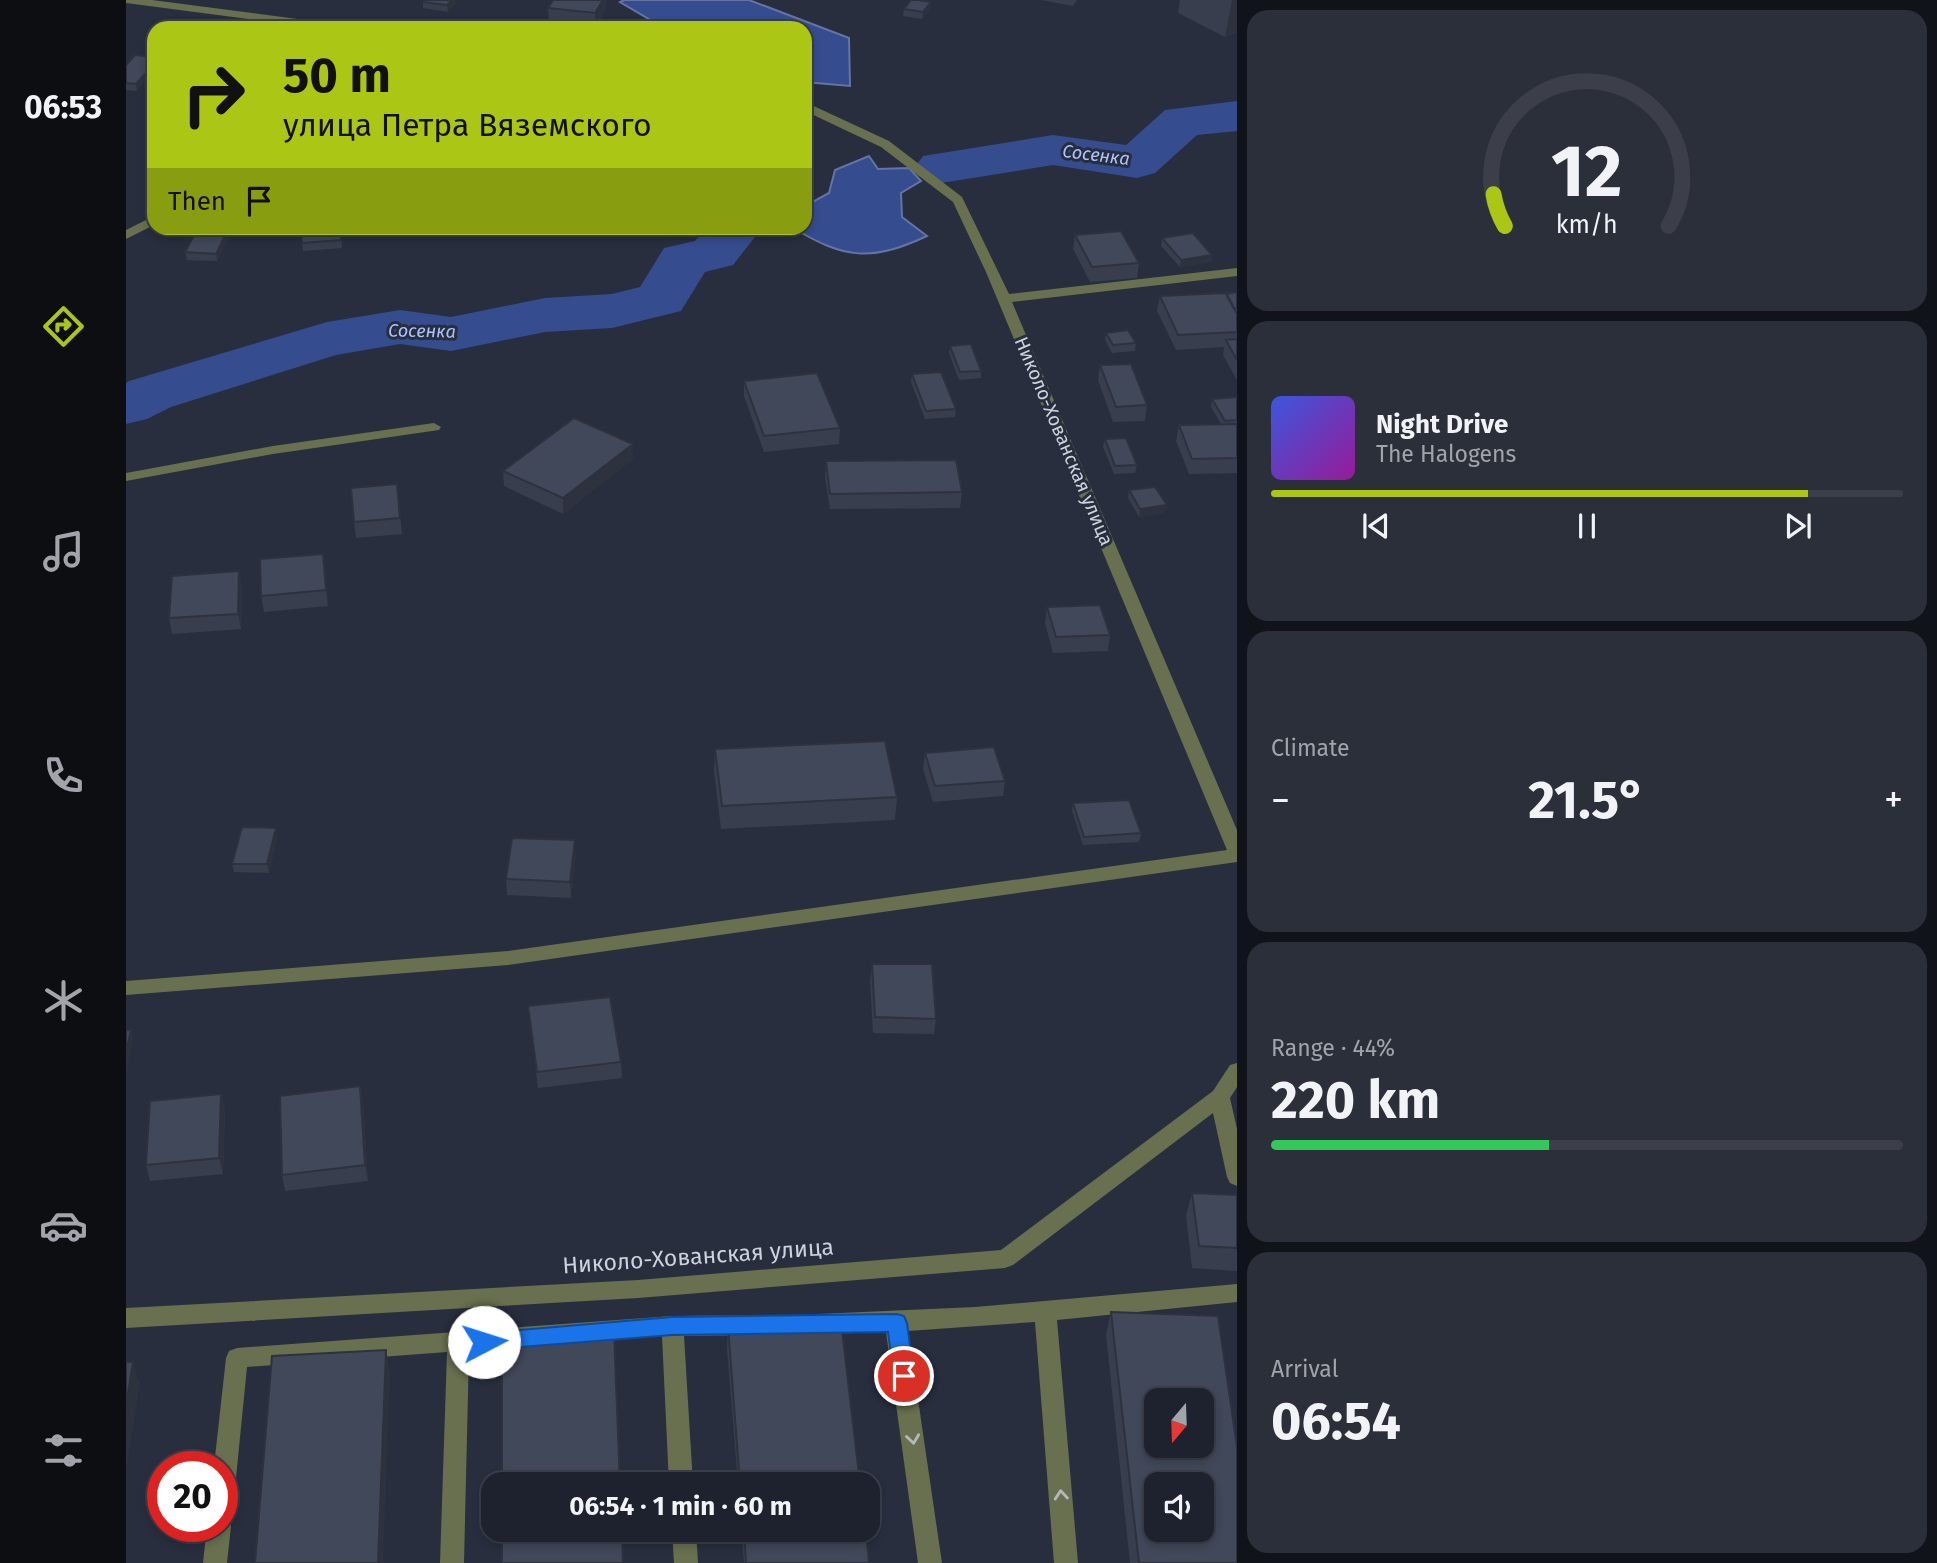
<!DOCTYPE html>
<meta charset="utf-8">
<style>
:root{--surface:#1e222e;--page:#2b2f3a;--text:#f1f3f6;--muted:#a1a4aa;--line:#3c3f4a;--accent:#abc615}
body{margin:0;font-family:"Fira Sans",sans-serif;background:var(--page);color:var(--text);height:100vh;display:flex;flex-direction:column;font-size:26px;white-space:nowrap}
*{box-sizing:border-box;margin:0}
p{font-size:23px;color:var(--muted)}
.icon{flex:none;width:38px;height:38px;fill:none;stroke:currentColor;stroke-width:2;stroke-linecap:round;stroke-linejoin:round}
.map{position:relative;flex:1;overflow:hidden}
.sheet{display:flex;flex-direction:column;gap:10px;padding:10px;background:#101319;width:700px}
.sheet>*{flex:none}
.banner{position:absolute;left:21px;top:21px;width:665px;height:214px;border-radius:21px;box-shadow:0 4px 10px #0003,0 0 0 2px var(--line);background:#abc615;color:#111;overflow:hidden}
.needle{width:46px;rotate:199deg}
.tools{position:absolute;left:1018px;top:1388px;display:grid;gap:14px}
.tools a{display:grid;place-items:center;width:70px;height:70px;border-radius:14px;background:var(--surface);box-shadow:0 4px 10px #0003,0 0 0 2px var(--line);font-size:35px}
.speed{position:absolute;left:21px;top:1451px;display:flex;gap:14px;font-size:35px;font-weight:700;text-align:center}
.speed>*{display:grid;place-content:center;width:91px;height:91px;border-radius:50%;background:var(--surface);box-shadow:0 4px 10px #0003,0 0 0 2px var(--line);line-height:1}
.speed .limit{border:10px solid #d22;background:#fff;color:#111}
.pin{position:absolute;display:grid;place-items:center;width:60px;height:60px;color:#fff;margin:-30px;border:4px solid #fff;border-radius:50%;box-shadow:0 2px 7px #0007}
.me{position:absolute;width:77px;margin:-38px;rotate:85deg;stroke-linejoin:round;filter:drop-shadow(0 0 5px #0008)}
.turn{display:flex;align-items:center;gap:24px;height:147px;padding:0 21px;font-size:32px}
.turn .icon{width:91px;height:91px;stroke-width:2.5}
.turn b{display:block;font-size:49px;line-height:60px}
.then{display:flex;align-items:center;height:66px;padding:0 21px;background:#0003;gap:14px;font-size:26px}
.big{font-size:52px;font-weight:700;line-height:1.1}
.sheet .widget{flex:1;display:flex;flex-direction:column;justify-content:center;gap:10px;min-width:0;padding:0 24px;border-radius:21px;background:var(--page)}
.sheet .dial{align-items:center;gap:0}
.dial svg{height:182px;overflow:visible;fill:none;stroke:var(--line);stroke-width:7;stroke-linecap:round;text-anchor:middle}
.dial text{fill:var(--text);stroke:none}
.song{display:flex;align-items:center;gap:21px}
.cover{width:84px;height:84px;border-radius:10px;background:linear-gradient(135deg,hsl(230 70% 55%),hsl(300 70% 35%))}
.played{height:7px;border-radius:4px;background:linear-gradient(90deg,var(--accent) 85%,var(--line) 85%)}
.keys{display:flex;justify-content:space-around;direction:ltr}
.heat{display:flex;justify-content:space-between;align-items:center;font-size:38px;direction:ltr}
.charge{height:10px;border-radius:5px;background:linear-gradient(90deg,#34c759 44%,var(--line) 0)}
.trip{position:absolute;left:355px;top:1472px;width:399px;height:70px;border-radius:21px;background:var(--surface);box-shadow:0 4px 10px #0003,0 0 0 2px var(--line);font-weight:700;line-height:70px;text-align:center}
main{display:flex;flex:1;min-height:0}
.tab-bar{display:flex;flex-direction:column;width:126px;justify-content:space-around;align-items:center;background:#0c0e12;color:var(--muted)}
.tab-bar .icon{width:49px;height:49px}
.tab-bar .current{color:var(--accent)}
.tab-bar b{font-size:32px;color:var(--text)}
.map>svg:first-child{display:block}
.water{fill:#354c8e;stroke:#6374a5;stroke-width:2}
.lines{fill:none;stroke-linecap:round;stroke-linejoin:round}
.river{fill:#354c8e;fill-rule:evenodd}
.minor{fill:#68704f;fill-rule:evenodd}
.wall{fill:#383e4d}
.shaded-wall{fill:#2e323e}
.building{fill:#414859;stroke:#2e323e;stroke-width:2;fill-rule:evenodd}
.oneway{stroke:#b4bab9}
.route{fill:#1a73e8;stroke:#114b97;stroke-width:2}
.labels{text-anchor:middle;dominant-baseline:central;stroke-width:6;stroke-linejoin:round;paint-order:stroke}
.far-water-label{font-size:18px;font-style:italic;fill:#acc4fd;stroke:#282e3e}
.street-label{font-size:19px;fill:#cdd2dc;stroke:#282e3e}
.near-street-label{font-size:23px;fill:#cdd2dc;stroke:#282e3e}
</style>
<main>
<nav class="tab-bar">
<b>06:53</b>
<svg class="icon current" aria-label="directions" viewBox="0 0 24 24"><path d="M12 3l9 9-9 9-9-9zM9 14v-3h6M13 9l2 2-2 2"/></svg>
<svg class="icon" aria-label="music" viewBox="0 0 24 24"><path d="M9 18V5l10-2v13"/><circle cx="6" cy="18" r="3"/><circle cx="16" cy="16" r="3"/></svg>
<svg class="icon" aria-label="phone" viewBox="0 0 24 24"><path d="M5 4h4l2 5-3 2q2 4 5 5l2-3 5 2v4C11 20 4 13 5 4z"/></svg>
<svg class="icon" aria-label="climate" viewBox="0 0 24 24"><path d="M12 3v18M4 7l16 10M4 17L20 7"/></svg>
<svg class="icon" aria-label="car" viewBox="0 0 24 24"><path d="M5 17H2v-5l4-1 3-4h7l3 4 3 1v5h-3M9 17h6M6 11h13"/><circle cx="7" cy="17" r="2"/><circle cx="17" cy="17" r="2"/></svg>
<svg class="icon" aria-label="filters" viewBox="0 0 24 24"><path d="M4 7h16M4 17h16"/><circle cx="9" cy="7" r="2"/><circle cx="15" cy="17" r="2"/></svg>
</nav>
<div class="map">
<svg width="1111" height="1563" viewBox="0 0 1111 1563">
<rect width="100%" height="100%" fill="#282e3e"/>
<path class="water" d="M498,0H623L723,38L724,86L679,82V28H538L494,2Z
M743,156L752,169L783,168L795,181L775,193L776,217L801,236C745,262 719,259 667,228H679V206L703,193L709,170Z"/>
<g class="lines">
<path class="river" d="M1111,101V131L1071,135L1029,173L1011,178L927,165L815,183L797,178L789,167L797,156L927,135L1000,145L1039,110Z
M580,228H636L607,265L579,272L555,311L486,328L419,332L325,351L274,344L210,355L45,407L21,419L0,424V383L3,381L201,322L274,310L325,317L419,298L486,294L514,287L538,248L569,241Z"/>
<path class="minor" d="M0,0H26L217,25L223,28H191L0,3Z
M679,102L763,141L836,197L883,294L1111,268V276L886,302L1111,830V862L382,965L0,995V981L382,951L1101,850L860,272L827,202L755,147L679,111Z
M28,216V225L0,239V230Z
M308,423L315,427L313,430L147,454L0,481V473L147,446Z
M1111,1063V1087L1104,1098L1111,1129V1186L1104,1183L1101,1177L1087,1113L887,1265L879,1268L512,1298L0,1328V1308L512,1280L875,1250L1087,1091L1104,1065Z
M1111,1284V1302L931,1320L952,1563H928L909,1322L782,1331L816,1563H792L760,1332L692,1334L684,1331L681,1324L684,1317L692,1314L849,1307Z
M647,1315L655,1318L658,1325L655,1332L647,1335L558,1336L567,1484H543L536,1336L343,1351L338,1563H314L321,1352L121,1367L108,1498L104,1506L96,1509V1466H88L100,1358L103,1351L111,1348L546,1316Z
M96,1516L101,1518L105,1526L101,1563H77L81,1526H96Z
M546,1530H570L572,1563H548Z"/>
</g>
<path class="wall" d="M298,0H330L331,2L322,12L297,8V2Z
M916,0H951L947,6Z
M1054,0H1111V32L1099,37L1052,13Z
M422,8H480L470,27L423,22Z
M778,9H805L796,19L777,16Z
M9,55L11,91L0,90V65Z
M215,228L216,248L177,251L176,243Z
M102,230L103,238L91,261L61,260L59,252Z
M949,235L1013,263L1011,278L964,282L947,249Z
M1036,238L1086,255L1085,262L1054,267L1035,246Z
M1111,292V380L1097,355L1098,347L1050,350L1031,311L1034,296Z
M980,333L1010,343L1009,351L986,353L979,340Z
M824,346L855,371V378L833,380L823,353Z
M974,365L1021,405L1019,421L987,422L972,380Z
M786,374L830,409L829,417L799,419L785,382Z
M618,381L714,428L713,444L638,452L618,396Z
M1111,397V473L1063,474L1050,441L1053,425L1095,424L1085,407L1086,399Z
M979,439L1011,465L1009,473L988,474L977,447Z
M507,444V459L437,514L378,486L377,471Z
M700,461L836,492L834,508L704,509L699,477Z
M271,484L276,534L230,538L228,522Z
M1003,490L1039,513L1013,517L1002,498Z
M199,569L202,606L138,612L135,596Z
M113,571L116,587L115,629L46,634L43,618Z
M921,607L984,635L982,651L927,653L919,623Z
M589,749L771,797L769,820L595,829L588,771Z
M799,753L879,781L877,796L807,802L797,769Z
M947,803L1015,833L1013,842L957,845L946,811Z
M151,837L143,873L108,872L106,864Z
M450,855L445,898L381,895L380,879Z
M746,964L810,1019L808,1034L747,1033L744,980Z
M402,1006L495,1062L496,1078L412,1088Z
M234,1086L237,1102L242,1181L159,1191L156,1175Z
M95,1094L99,1110L97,1174L24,1181L20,1165Z
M1066,1193L1111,1195V1271L1066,1268L1060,1215Z
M985,1312L1111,1563H1004L980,1334Z
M602,1326L734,1484H612L601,1348Z
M615,1530H740L743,1563H618Z"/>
<path class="shaded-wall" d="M326,0H330L331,2L322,12L321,5Z
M477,0H480V8L470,27L469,13Z
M1106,0H1111V32L1099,37Z
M805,2V9L796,19L797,12Z
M28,64V72L11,91L10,84Z
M102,230L103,238L91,261L90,254Z
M1086,255L1085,262L1054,267L1055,260Z
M507,444V459L437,514V498Z
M1041,505L1039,513L1013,517L1014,509Z
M197,554L199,569L202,606L200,590Z
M113,571L116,587L115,629L112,614Z
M150,828L151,837L143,873L141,864Z
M449,840L450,855L445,898L444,882Z
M5,1030L7,1038L0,1073V1053Z
M234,1086L237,1102L242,1181L239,1165Z
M95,1094L99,1110L97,1174L93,1158Z
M260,1350L264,1372L257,1563H252Z
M7,1362L14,1384L0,1472V1406Z"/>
<path class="building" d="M298,0H326L321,5L297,2Z
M427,0H477L469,13L422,8Z
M785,0H792L805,2L797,12L778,9Z
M9,55L28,57V64L10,84L0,83V65Z
M72,228L102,230L90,254L59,252Z
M215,228V240L176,243L175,231Z
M995,231L1013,263L966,267L949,235Z
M1067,233L1086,255L1055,260L1036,238Z
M1111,292V308L1108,309L1100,294Z
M1100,293L1111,314V332L1052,335L1034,296Z
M1002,330L1010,343L987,345L980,333Z
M1111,339V360L1100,340Z
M845,344L855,371L834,372L824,346Z
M1005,364L1021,405L990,407L974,365Z
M815,372L830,409L800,411L786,374Z
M691,373L714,428L638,436L618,381Z
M1111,397V420L1099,421L1086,399Z
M448,418L507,444L437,498L377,471Z
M1111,424V458L1066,459L1053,425Z
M1000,438L1011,465L989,466L979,439Z
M830,460L836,492L704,494L700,461Z
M271,484L274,518L228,522L225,488Z
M1029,487L1041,505L1014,509L1003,490Z
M197,554L200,590L135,596L134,559Z
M113,571L112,614L43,618L46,576Z
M974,605L984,635L930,637L921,607Z
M759,741L771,797L596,806L589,749Z
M868,747L879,781L809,786L799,753Z
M1003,800L1015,833L958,837L947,803Z
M116,827L150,828L141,864H106Z
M386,838L449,840L444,882L380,879Z
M746,964H806L810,1019L749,1017Z
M484,997L495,1062L411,1072L402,1006Z
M0,1030H5L0,1053Z
M234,1086L239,1165L156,1175L154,1096Z
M95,1094L93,1158L20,1165L24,1101Z
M1066,1193L1111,1195V1248L1073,1246Z
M985,1312L1092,1316L1111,1447V1563H1013ZM1031,1400H1076V1446H1031ZM1031,1484H1076V1530H1031Z
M715,1321L734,1484H614L602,1326Z
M488,1332L494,1484H376V1338Z
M260,1350L252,1563H129L146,1356Z
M0,1362H7L0,1406Z
M376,1530H496L497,1563H376Z
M618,1530H740L743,1563H620Z"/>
<defs><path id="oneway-chevron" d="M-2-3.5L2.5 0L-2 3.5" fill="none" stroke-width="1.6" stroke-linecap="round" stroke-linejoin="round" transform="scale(1.75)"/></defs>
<g class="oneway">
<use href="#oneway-chevron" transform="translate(787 1439) rotate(82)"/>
<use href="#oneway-chevron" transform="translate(935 1495) rotate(-95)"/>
</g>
<path class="route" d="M771,1314L778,1316L781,1323L788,1376L785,1382L778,1385L771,1382L768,1376L762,1332L546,1335L358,1350L351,1348L348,1342L351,1335L358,1333L546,1317Z"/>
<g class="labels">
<g class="far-water-label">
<text transform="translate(970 155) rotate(7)">Сосенка</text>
<text transform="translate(296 331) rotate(1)">Сосенка</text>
</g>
<g class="street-label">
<text transform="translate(938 441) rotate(67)">Николо-Хованская улица</text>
</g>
<g class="near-street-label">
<text transform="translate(572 1256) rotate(-4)">Николо-Хованская улица</text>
</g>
</g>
</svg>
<div class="tools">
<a><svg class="needle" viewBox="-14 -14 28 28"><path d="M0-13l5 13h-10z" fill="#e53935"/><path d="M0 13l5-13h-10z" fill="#a1a4aa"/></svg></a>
<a><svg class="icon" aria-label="sound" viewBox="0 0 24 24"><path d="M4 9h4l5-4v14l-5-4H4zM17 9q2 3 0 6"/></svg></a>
</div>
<div class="speed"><div class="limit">20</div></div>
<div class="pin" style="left:778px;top:1376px;background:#d93025"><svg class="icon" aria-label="arrive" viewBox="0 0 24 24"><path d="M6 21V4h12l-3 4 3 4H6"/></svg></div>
<svg class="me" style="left:358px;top:1342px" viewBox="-20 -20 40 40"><circle r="19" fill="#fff"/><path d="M0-13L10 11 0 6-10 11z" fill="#1a73e8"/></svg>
<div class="trip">06:54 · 1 min · 60 m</div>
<div class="banner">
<div class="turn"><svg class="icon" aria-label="right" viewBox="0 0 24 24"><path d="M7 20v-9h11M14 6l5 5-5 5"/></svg><div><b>50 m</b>улица Петра Вяземского</div></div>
<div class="then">Then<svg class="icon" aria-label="arrive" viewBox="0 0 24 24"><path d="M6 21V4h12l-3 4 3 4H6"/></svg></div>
</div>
</div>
<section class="sheet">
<div class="widget dial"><svg viewBox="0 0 100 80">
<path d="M14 69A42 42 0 1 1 86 69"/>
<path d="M14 69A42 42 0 0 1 9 55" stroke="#abc615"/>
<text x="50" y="56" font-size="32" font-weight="700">12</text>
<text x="50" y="72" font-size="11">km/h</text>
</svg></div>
<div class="widget">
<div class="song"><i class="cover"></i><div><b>Night Drive</b><p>The Halogens</p></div></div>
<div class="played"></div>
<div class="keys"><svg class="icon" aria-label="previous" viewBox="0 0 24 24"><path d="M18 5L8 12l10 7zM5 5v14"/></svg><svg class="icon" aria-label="pause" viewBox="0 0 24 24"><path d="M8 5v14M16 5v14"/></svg><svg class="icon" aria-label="next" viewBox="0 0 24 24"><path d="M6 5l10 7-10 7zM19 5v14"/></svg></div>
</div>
<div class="widget"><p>Climate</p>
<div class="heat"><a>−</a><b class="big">21.5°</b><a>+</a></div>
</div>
<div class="widget"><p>Range · 44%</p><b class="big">220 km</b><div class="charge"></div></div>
<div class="widget"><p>Arrival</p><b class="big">06:54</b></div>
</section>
</main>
